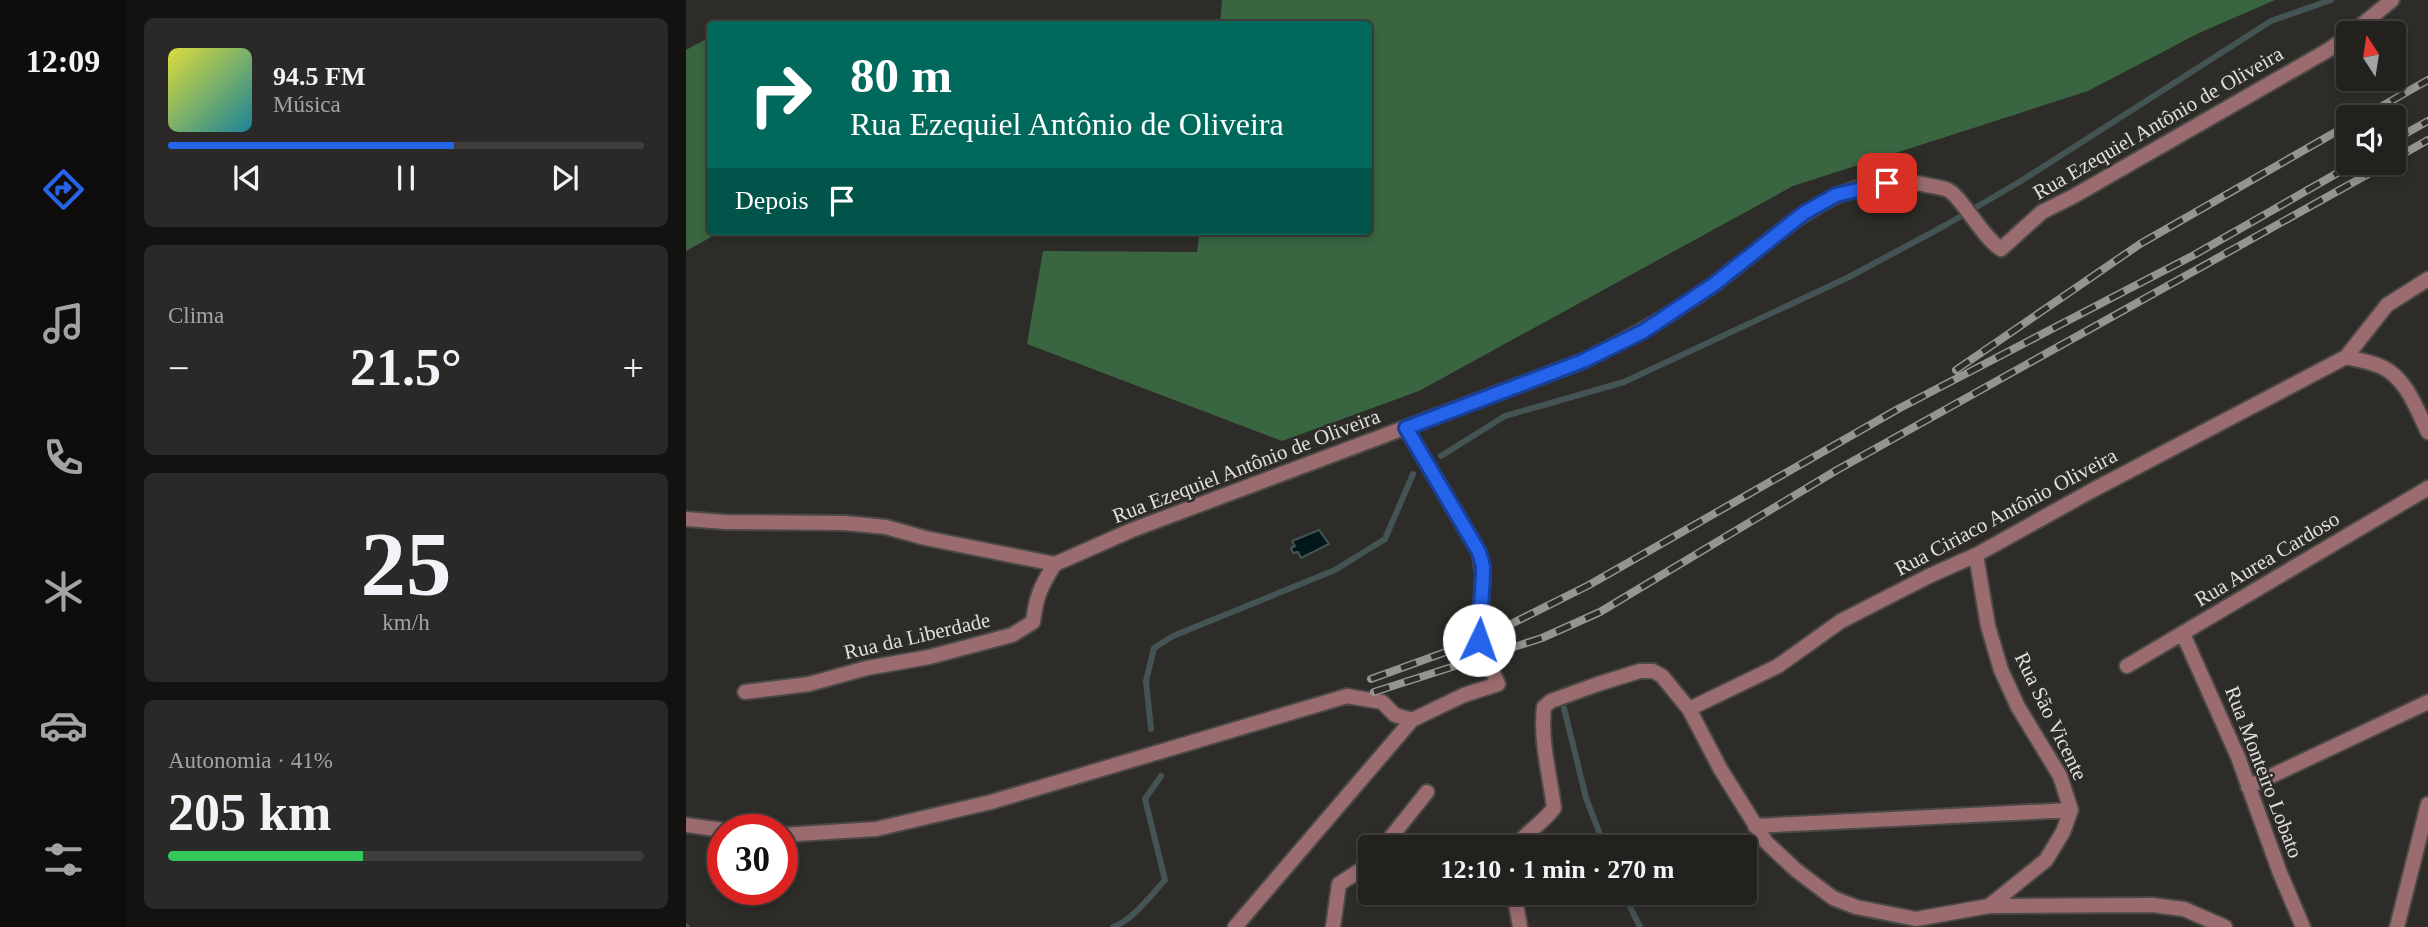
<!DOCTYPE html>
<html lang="pt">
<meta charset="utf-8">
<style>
:root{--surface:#22211e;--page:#2a2927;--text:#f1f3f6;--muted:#a2a3a4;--line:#3f3e3c;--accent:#2563eb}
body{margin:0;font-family:Georgia,serif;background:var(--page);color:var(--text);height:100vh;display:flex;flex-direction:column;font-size:26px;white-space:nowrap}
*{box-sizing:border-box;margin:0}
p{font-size:23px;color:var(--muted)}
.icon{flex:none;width:38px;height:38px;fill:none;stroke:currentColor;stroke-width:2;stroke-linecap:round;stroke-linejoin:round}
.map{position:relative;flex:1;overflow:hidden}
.details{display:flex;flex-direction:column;gap:18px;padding:18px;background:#131210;width:560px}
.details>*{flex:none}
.hud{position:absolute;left:21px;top:21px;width:665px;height:214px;border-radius:7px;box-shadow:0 4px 10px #0003,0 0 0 2px var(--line);background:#00695c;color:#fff;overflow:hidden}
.needle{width:46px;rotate:348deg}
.fabs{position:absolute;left:1650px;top:21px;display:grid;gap:14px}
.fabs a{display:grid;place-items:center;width:70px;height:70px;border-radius:7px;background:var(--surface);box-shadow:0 4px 10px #0003,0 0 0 2px var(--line);font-size:35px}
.speed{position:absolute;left:21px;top:814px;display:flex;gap:14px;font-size:35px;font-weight:700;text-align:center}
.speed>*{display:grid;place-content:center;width:91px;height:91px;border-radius:50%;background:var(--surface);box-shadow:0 4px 10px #0003,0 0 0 2px var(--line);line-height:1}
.speed .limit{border:10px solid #d22;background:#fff;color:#111}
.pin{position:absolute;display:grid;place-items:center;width:60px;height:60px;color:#fff;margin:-30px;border-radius:14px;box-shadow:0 4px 10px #0006}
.me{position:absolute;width:77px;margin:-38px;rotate:3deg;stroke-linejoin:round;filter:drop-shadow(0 0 5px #0008)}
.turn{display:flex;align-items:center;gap:24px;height:147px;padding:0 28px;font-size:32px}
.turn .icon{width:91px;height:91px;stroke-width:2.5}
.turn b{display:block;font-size:49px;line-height:60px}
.then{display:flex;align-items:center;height:66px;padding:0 28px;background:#0003;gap:14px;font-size:26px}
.big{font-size:52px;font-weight:800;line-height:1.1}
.details .card{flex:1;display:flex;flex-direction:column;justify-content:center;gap:10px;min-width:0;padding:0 24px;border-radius:10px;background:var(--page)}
.details .dial{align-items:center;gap:0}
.dial b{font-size:91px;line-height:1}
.song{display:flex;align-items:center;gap:21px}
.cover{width:84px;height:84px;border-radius:10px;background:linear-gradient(135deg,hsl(60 70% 55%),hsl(190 70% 35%))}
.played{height:7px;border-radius:4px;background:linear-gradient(90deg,var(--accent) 60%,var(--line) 60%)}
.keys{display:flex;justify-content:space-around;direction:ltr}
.heat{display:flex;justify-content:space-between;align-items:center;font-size:38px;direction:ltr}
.charge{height:10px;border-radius:5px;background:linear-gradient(90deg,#34c759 41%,var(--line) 0)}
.trip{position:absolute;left:672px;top:835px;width:399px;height:70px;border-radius:7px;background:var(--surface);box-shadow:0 4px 10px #0003,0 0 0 2px var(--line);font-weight:800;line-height:70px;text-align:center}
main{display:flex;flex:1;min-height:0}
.tab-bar{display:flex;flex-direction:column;width:126px;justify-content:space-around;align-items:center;background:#0e0d0c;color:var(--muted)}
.tab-bar .icon{width:49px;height:49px}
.tab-bar .on{color:var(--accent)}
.tab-bar b{font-size:32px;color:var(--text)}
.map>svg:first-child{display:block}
.forest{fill:#3a6541}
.water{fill:#01171a;stroke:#445354;stroke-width:2}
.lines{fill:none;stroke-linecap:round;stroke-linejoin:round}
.stream{stroke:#445354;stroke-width:6}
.minor-casing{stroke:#4a4945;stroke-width:18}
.minor{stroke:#9a6b6f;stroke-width:14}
.rail-casing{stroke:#959490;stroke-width:8}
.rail{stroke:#2e2c28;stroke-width:5;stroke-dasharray:16;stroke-linecap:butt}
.route-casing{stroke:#184099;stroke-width:18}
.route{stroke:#2563eb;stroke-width:12}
.labels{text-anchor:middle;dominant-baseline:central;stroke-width:5;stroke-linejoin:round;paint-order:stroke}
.street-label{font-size:21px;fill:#e0dfdc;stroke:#2e2c28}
</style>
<main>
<nav class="tab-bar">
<b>12:09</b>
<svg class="icon on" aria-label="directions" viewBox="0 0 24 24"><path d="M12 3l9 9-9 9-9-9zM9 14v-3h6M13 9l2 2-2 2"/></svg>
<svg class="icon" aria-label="music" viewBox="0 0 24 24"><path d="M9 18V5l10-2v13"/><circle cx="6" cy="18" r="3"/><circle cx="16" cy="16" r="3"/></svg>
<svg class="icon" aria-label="phone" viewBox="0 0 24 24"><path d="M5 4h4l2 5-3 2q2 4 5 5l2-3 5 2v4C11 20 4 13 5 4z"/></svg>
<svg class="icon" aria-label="climate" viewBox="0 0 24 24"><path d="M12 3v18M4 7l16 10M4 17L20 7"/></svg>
<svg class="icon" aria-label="car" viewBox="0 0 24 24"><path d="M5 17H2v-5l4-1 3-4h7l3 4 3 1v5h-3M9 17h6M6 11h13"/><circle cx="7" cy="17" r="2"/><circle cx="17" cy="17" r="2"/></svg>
<svg class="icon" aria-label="filters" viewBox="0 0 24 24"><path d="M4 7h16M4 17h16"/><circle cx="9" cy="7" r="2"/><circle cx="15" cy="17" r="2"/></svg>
</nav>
<section class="details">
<div class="card">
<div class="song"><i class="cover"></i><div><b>94.5 FM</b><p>Música</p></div></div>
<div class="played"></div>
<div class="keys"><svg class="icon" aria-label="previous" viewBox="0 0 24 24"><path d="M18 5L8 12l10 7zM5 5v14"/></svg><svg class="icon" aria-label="pause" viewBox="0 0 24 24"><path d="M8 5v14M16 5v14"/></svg><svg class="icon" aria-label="next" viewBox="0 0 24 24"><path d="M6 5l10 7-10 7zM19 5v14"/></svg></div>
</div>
<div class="card"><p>Clima</p>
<div class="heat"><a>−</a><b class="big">21.5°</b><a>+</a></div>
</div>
<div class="card dial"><b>25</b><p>km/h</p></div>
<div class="card"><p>Autonomia · 41%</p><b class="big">205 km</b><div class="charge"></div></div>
</section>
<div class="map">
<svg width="1742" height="927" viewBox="0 0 1742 927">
<rect width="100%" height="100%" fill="#2e2c28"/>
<path class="forest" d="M536,0H1589L1513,33L1402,91L1107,186L733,391L596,441L341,344L357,251L511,252L514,231H682V24H534Z
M24,37V231H36L0,251V50Z"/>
<path class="water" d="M633,530L643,544L615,558L612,552L607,553L605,548L609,546L606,541Z"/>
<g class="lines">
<path class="stream" d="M755,456L819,416L938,382L1161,278L1258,226L1335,181L1585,21L1645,0
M878,708L900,798L919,847
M465,729L460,681L468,648L487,636L649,570L699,539L727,474
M937,892L954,927
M0,926L1,927
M427,927C447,920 465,895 479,880L459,799L475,776"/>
<defs>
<path id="minor" d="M1666,33L1706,0
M1660,357C1672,360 1687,362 1698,368C1721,380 1731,410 1742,432
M0,519L39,522L159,523L200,527L239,538L369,564L446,530L897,361C942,339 985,315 1026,286C1089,240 1149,168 1236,184C1244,186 1254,187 1262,190C1275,196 1296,237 1315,249L1356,212L1388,196L1644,49L1662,36
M1290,555L1302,626L1315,670L1332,707L1374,776L1385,810L1377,832L1360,860L1303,906
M1497,634L1552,757L1594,873L1617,927
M1441,666L1742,488
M59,692L123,684L181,668L243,657L326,635L347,622C350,597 355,585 369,564
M1003,709L1092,666L1155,621L1243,576L1290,555L1405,491L1660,357L1701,305L1742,279
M1562,787L1742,702
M0,825L37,830
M1069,826L1385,810
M96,835L190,829L305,802L661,696L696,702L709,715L726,720L778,695L812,684L793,640L797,574L793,552L720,428
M697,847L741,792
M829,847C840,832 857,823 868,808C864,775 854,741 858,707L865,701L912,684L954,671H967L976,676L1003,709L1035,770L1080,842L1110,870L1147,898L1170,907L1230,919L1303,906L1466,905L1498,909L1539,927
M828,892L834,927
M549,927L726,720
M647,927L653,884L684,864
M1711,927L1742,804"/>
</defs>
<use href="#minor" class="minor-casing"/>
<use href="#minor" class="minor"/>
<defs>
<path id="rail" d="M1677,117L1742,80
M1708,140L1742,121
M1708,159L1742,140
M1270,370L1454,244L1662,125
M685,679L793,640L903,585L1212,409L1508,255L1669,163
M688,692L856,638L914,612L1151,470L1702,163"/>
</defs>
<use href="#rail" class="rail-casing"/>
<use href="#rail" class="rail"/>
</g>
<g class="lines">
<defs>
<path id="route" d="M793,640L797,574V566L793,552L720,428L897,361L958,331L1027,285L1118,213L1150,195L1201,183"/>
</defs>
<use href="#route" class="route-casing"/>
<use href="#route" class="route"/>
</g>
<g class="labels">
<g class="street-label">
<text transform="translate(1472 123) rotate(-30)">Rua Ezequiel Antônio de Oliveira</text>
<text transform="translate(560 466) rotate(-21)">Rua Ezequiel Antônio de Oliveira</text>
<text transform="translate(1320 512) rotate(-28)">Rua Ciriaco Antônio Oliveira</text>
<text transform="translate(1581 559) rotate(-31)">Rua Aurea Cardoso</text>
<text transform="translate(231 636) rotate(-13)">Rua da Liberdade</text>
<text transform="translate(1365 716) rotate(64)">Rua São Vicente</text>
<text transform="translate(1578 772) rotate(69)">Rua Monteiro Lobato</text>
</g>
</g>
</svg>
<div class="fabs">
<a><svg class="needle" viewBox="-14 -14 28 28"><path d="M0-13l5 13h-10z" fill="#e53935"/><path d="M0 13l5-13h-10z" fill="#a2a3a4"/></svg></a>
<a><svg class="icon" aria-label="sound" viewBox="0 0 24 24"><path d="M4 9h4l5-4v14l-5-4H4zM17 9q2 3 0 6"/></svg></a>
</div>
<div class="speed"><div class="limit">30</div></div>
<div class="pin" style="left:1201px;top:183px;background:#d93025"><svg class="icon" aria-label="arrive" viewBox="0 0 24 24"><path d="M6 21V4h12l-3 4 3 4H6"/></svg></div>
<svg class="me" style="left:793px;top:640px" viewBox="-20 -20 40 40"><circle r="19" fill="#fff"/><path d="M0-13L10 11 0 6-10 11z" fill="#2563eb"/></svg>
<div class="trip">12:10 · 1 min · 270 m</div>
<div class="hud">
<div class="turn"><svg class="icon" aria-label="right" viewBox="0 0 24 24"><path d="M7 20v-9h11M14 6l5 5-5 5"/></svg><div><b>80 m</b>Rua Ezequiel Antônio de Oliveira</div></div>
<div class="then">Depois<svg class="icon" aria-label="arrive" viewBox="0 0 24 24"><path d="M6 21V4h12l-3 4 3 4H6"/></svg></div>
</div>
</div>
</main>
